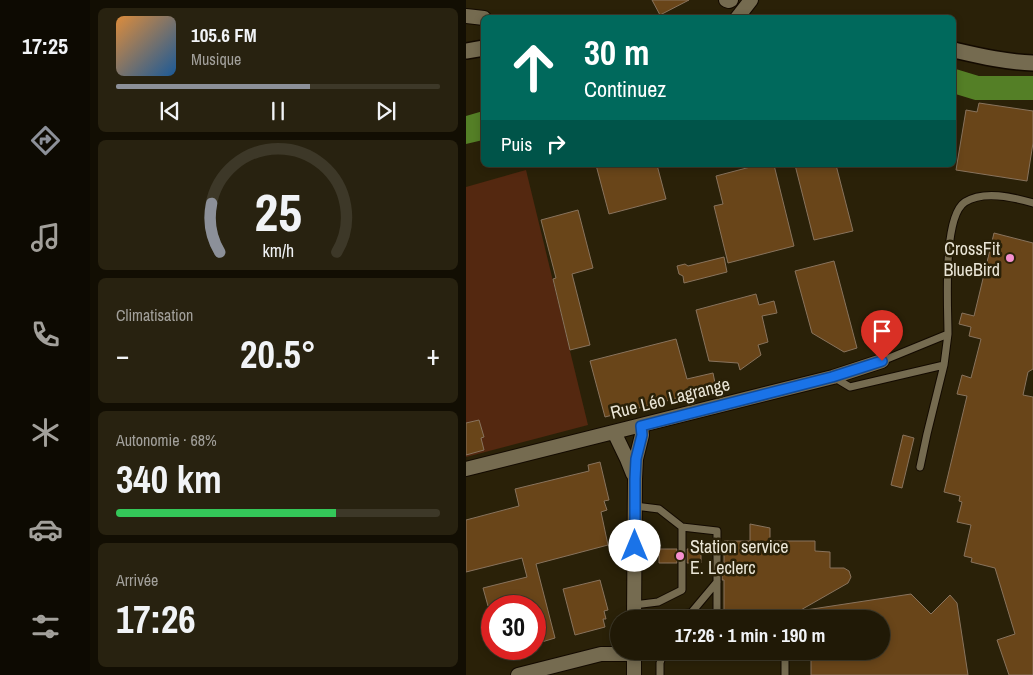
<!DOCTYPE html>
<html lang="fr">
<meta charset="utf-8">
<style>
:root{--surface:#201906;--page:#282210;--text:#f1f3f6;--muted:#a2a09b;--line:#3d3828;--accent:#8c9099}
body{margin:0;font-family:"Archivo Narrow",sans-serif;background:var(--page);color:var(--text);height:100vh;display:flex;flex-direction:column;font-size:19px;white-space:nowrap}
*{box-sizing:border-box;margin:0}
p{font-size:16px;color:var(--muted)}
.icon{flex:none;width:28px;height:28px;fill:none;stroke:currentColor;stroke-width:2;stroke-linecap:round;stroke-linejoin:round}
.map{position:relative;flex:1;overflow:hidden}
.drawer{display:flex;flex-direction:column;gap:8px;padding:8px;background:#120e03;width:376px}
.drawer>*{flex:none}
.top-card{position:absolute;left:15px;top:15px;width:475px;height:152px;border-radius:8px;box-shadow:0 2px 8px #0003,0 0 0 1px var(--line);background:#00695c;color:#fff;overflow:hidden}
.speed{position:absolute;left:15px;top:595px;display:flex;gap:10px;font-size:25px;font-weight:700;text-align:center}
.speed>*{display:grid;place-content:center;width:65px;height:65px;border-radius:50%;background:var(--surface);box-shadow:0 2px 8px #0003,0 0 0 1px var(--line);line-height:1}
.speed .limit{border:8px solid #d22;background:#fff;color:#111}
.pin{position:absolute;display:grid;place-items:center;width:42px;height:42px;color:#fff;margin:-51px -21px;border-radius:50% 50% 50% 0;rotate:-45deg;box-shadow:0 0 5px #0007}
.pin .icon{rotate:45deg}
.me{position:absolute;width:55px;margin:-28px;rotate:0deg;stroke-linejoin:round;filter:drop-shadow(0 0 4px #0008)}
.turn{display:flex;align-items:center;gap:18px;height:105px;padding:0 20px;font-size:22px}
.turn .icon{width:65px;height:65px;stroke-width:2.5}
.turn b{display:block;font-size:35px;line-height:42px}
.then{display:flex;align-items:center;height:48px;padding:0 20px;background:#0003;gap:10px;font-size:19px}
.big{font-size:38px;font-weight:700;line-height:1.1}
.drawer .card{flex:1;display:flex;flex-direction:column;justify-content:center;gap:8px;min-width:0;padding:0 18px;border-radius:8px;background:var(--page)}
.drawer .dial{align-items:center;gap:0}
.dial svg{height:130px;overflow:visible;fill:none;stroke:var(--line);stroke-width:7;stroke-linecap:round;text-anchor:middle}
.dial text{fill:var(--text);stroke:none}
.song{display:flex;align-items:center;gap:15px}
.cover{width:60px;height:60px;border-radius:8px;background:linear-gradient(135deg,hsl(30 70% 55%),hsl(210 70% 35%))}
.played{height:5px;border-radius:2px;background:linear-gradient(90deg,var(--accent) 60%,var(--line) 60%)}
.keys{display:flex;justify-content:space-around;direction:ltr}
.heat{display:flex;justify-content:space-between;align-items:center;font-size:28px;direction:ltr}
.charge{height:8px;border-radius:4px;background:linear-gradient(90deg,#34c759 68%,var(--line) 0)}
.trip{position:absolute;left:144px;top:610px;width:280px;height:50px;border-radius:25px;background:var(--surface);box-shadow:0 2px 8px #0003,0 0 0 1px var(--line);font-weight:700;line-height:50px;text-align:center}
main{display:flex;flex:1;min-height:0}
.tabs{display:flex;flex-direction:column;width:90px;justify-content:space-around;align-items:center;background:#0d0a02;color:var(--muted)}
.tabs .icon{width:35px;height:35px}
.tabs .on{color:var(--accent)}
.tabs b{font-size:22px;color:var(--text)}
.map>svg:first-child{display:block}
.green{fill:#542810}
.water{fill:#547f26}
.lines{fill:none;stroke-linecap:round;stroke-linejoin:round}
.river{stroke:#547f26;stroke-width:24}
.building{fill:#694519;stroke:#88735d}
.service-casing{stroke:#130a00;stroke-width:9}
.minor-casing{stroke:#130a00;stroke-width:16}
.tertiary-casing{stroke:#130a00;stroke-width:18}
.secondary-casing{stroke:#130a00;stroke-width:18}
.service{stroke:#756b50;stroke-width:7}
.minor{stroke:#756b50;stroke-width:14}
.tertiary{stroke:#756b50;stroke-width:15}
.secondary{stroke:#756b50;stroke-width:15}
.route-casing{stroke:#114b97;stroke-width:12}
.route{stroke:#1a73e8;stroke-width:9}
.poi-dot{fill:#f690d0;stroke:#2a2108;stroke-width:2}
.labels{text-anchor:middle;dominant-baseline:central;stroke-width:5;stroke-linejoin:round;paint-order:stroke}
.poi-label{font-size:18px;fill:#ebe6d7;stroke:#2a2108;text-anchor:end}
.street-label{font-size:18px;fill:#ebe6d7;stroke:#2a2108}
</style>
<main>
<nav class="tabs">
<b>17:25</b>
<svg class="icon on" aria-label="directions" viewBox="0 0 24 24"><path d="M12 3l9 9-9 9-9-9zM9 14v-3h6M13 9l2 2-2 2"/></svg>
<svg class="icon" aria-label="music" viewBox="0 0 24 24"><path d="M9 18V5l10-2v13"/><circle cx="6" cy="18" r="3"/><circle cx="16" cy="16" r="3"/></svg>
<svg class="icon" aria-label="phone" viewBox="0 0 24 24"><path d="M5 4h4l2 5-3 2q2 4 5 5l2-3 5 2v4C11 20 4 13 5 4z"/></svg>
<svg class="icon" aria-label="climate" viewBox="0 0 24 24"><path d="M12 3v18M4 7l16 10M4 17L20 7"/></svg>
<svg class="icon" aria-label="car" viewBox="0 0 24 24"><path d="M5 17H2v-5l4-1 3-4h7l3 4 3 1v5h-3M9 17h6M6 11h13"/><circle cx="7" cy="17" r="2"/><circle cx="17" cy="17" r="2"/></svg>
<svg class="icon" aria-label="filters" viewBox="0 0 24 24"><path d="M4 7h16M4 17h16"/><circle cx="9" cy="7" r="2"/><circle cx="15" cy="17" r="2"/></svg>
</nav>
<section class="drawer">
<div class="card">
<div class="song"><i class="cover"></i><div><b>105.6 FM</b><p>Musique</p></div></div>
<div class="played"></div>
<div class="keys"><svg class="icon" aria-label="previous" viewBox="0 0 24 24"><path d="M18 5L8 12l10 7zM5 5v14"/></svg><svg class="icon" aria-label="pause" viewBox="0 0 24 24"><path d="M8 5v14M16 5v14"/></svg><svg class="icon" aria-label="next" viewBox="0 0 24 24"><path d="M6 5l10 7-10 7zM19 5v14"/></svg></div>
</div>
<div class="card dial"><svg viewBox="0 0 100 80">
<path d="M14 69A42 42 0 1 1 86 69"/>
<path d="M14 69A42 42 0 0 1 9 39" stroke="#8c9099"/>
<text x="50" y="56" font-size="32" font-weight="700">25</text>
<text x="50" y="72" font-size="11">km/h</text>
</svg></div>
<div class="card"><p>Climatisation</p>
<div class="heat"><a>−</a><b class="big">20.5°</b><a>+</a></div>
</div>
<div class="card"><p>Autonomie · 68%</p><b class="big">340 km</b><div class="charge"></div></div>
<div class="card"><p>Arrivée</p><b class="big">17:26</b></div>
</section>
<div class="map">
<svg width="567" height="675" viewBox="0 0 567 675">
<rect width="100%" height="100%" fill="#2a2108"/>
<path class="green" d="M60,170L122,425L0,457V187Z"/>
<path class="water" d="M17,111V140L0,144V116Z"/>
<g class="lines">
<path class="river" d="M488,81L511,88H567"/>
</g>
<path class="building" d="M186,0H223L194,15Z
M513,103L567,111V143L561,181L490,170L500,110L511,112Z
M130,165H191L200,199L143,214Z
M292,165H308L328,246L262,263L248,206L257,204L250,176Z
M329,165H370L387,231L348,240Z
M112,210L127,268L106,274L124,345L104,350L87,279L90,278L75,220Z
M528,233L567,243V369L562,372L557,395L567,397V675H543L531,640L549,634L529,568L505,562L506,558L498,556L505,525L491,522L496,502L493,501L494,496L478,492L501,396L491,394L496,375L505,378L515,339L503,336L505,327L493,324L496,313L508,316Z
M258,257L261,272L218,283L217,276L213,274L211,266L219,264L222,266Z
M368,261L391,348L378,352L346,333L329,271Z
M290,294L293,305L308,301L311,313L296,316L302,342L292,345L295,355L274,370L272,363L243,361L230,310Z
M210,339L221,379L247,373L250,388L139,417L124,361Z
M13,420L18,437L15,438L18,450L0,455V423Z
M437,435L448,438L436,488L425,485Z
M134,462L143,500L138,501L141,510L135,512L142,545L70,564L89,638L69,644V606H22L17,588L61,577L56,558L0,572V520L53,506L49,489L123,471L122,465Z
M284,524L304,528V541H349V551L364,552V568H378L383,571L385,577L382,583L333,611L445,594L465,614L484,595L491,603L502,675H345V651H415V619H324V617L320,619H258V580H256V570H258V541H284Z
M193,549H211V563H193Z
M221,549H235V563H221Z
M134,580L142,610L138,611L140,619H137L139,627L109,635L97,589Z"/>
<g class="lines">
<defs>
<path id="service" d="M482,334C482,308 476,217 499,202C518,190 547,197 567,203
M369,378L384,387L478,365L482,334L416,361
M454,467L461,434L478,365
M169,506L193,509L216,527
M168,605L192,602L216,590V527L251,531V619
M168,618L225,613
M224,619L225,613L251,582
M194,675V663L198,651
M319,675V651"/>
<path id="minor" d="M260,0L263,1L265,0
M0,16L18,18
M271,18L285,0
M148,432L161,459L167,474
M0,469L367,377L416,361
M168,619L169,479L170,459L176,435L175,426
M52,675L135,654H168
M168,675V651"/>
<path id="tertiary" d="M488,50C514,56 539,62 567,63"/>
<path id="secondary" d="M0,51L18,48"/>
</defs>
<use href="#service" class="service-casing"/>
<use href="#minor" class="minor-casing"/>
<use href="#tertiary" class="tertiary-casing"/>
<use href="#secondary" class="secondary-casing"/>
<use href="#service" class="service"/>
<use href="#minor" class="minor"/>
<use href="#tertiary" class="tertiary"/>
<use href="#secondary" class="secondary"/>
</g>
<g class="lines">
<defs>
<path id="route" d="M169,546V479L170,459L176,435L175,426L366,377L416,361"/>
</defs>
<use href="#route" class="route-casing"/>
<use href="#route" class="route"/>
</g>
<g class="poi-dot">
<circle cx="544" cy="258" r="5"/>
<circle cx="214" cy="556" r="5"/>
</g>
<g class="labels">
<g class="poi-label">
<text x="534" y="248">CrossFit<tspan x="534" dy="21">BlueBird</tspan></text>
<text x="224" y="546" text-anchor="start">Station service<tspan x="224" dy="21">E. Leclerc</tspan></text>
</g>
<g class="street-label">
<text transform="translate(204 398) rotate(-14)">Rue Léo Lagrange</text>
</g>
</g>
</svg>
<div class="speed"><div class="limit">30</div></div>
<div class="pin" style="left:416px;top:361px;background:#d93025"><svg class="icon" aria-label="arrive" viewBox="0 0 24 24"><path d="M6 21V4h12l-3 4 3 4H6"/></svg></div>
<svg class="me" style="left:169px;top:546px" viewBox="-20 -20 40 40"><circle r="19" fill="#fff"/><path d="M0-13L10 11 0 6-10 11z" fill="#1a73e8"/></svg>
<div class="trip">17:26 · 1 min · 190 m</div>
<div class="top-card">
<div class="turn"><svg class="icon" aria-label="ahead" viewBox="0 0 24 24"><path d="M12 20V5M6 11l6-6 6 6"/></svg><div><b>30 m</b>Continuez</div></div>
<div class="then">Puis<svg class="icon" aria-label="right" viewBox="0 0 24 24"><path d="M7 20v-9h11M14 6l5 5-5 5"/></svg></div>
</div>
</div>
</main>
